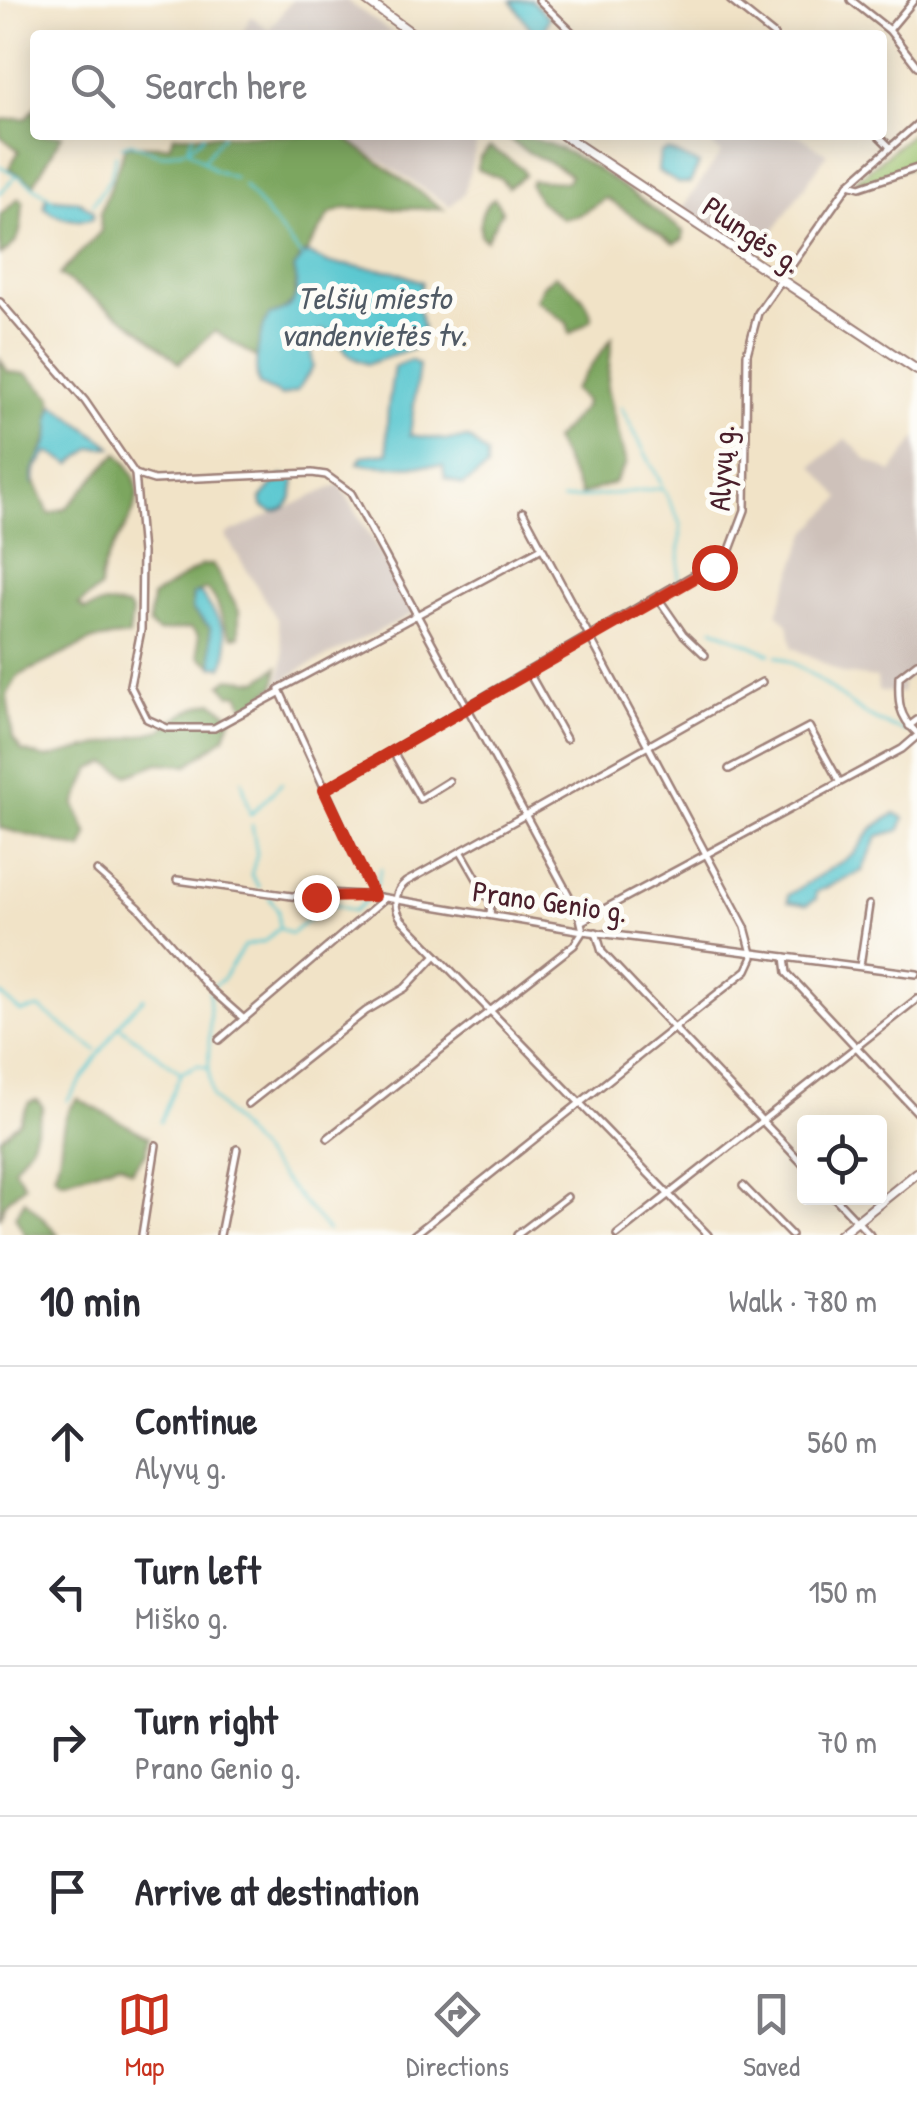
<!DOCTYPE html>
<html lang="en">
<head>
<meta charset="utf-8">
<style>
	:root { --surface:#fff; --page:#f7f7f7; --text:#2b2b33; --muted:#7c7c81; --line:#e1e1e2; --accent:#c8321e }
	body { margin:0; font-family:"Patrick Hand",sans-serif; background:var(--page); color:var(--text) }
	.controls { position:absolute; right:30px; bottom:30px; display:grid; overflow:hidden; border-radius:10px; box-shadow:0 5px 25px #0003 }
	.controls button { width:90px; height:90px; display:grid; place-items:center; padding:0; border:0; border-bottom:2px solid var(--line); background:var(--surface); color:var(--text); font:50px sans-serif }
	.stop { position:absolute; width:30px; height:30px; margin:-22px; border:8px solid #c8321e; border-radius:50%; background:#fff }
	.stop.end { background:#c8321e; border-color:#fff; box-shadow:0 2px 10px #0008 }
	.list { margin:0; padding:0; list-style:none }
	h2 { display:flex; justify-content:space-between; align-items:center; height:130px; margin:0; padding:0 40px; font-size:42px }
	h2 small { font-size:32px; font-weight:400; color:var(--muted) }
	.list li { display:grid; grid-template-columns:65px 1fr auto; gap:30px; align-items:center; box-sizing:border-box; height:150px; padding:0 40px; border-top:2px solid var(--line) }
	.list b { display:block; font-size:38px; white-space:nowrap }
	.list p { margin:0; font-size:32px; white-space:nowrap; color:var(--muted) }
	.list em { font-size:32px; font-style:normal; color:var(--muted) }
	.icon { flex:none; width:55px; height:55px; fill:none; stroke:currentColor; stroke-width:2; stroke-linecap:round; stroke-linejoin:round }
	.map { position:relative; flex:none; width:917px; height:1235px; overflow:hidden }
	.search { position:absolute; background:var(--surface); box-shadow:0 5px 25px #0003; left:30px; right:30px; top:30px; height:110px; display:flex; align-items:center; gap:25px; box-sizing:border-box; padding:0 35px; border-radius:10px; color:var(--muted); font-size:38px }
	.sheet { height:730px; background:var(--surface) }
	nav { display:flex; justify-content:space-around; align-items:center; box-sizing:border-box; height:140px; border-top:2px solid var(--line); background:var(--surface); font-size:28px; color:var(--muted) }
	nav a { display:grid; justify-items:center; gap:5px }
	nav .on { color:var(--accent) }
	.map>svg:first-child { display:block }
</style>
</head>
<body>
<div class="map">
<svg width="917" height="1235" viewBox="0 0 917 1235">
	<rect width="100%" height="100%" fill="#fdfcf7"/>
	<filter id="ink" filterUnits="userSpaceOnUse"><feTurbulence type="fractalNoise" baseFrequency=".01" numOctaves="2"/><feDisplacementMap in="SourceGraphic" scale="20" xChannelSelector="R" yChannelSelector="G"/><feConvolveMatrix kernelMatrix="1 2 1 2 8 2 1 2 1" color-interpolation-filters="sRGB"/></filter>
	<filter id="wash" filterUnits="userSpaceOnUse"><feTurbulence type="fractalNoise" baseFrequency=".0048" numOctaves="4" result="noise"/><feDisplacementMap in="SourceGraphic" scale="40" xChannelSelector="R" yChannelSelector="G"/><feGaussianBlur stdDeviation="2.25" result="paint"/><feColorMatrix in="noise" values="0 0 0 0 0 0 0 0 0 0 0 0 0 0 0 0 0 1.4 0 .05"/><feComposite in="paint" operator="in"/></filter>
	<g filter="url(#wash)">
		<rect width="100%" height="100%" fill="#f1e3c7"/>
		<g fill="#cec1ba">
			<path d="M292,0h54l49,35h-154l10,-19 18,14z"/>
			<path d="M341,135h138l-15,59 -14,12z"/>
			<path d="M722,135h77l28,19 -72,104 -74,-48 40,-57 -9,-7z"/>
			<path d="M917,437v233l-14,13 -1,10 -24,-2 -1,-13 -33,-4 -52,-27 -4,-23 -11,-11 30,-80 34,-35 -28,-32 33,-28 21,22 25,12z"/>
			<path d="M340,484l75,129 -112,55 -24,16 5,-28 -7,-37 -52,-84z"/>
		</g>
		<path fill="#9ac06b" stroke="#72704b" stroke-width="2.5" d="M917,129v35l-55,19 -6,-2z"/>
		<g fill="#7ba65f" stroke="#626245" stroke-width="2.5">
			<path d="M35,107v28h27l-28,49 -25,-16 10,-17 -19,-15v-16l27,-2z"/>
			<path d="M174,135h167l102,74 -97,-1 -16,6 -24,39 -6,2 -6,47 -30,24 -7,32 -42,-27 -36,32 -37,-32 -83,-56 42,-44 -1,-18 26,-68 43,1z"/>
			<path d="M506,135c56,-1 130,62 177,96v8l-9,5 -68,-46 -27,17 -16,4 -24,-18 -9,-16 2,-5 34,2 4,-7c-20,-16 -49,-21 -64,-40z"/>
			<path d="M490,147l32,21 3,7 -17,12 -8,-9 -23,-9 3,-12z"/>
			<path d="M19,198l4,4c-2,24 1,40 -23,53v-40z"/>
			<path d="M494,198l8,13 -16,29 -5,-4c-2,-17 -1,-28 13,-38z"/>
			<path d="M555,275c18,11 33,23 37,44l-22,15 -3,-11 -31,-23 6,-14z"/>
			<path d="M612,338l-5,51 19,75 -12,19 -33,12 -27,-55 30,-33 1,-6 -12,-11z"/>
			<path d="M0,359l8,13 19,2 25,23 -1,34 -19,44 17,39 17,-6 51,-55c54,53 -17,84 -17,135l-21,17 6,5 20,-6 23,3 4,6 -3,23 -36,4 -75,36 -11,19 6,43 9,13 24,7 116,-28c10,-12 36,-25 51,-28l19,14 -7,21 -37,28 -29,-2 -31,12 -21,-12 -16,6 -16,36 13,30 -6,14 -82,-21z"/>
			<path d="M202,565h11l26,46v25l-6,1c-15,-13 -10,-36 -27,-48l-13,6 -1,15 18,17 3,39 -14,-10 -1,-21 -7,-7 -33,4 -9,-7 3,-28z"/>
			<path d="M278,667l-3,19 -29,24 -7,-16 -9,1 -9,-11 8,-6 29,3z"/>
			<path d="M78,1099l71,38 -3,16 -15,18 -11,-8 -58,18 -8,-7c13,-27 0,-52 24,-75z"/>
			<path d="M37,1100l6,7 -12,38 -17,23 11,17 -20,17 -5,17v-81l19,-16 10,-20z"/>
			<path d="M25,1200l33,34v1h-33l-10,-19z"/>
		</g>
		<g fill="#5ac7d0" stroke="#52737e" stroke-width="2.5">
			<path d="M531,0l18,17 -6,18 -13,-7 -19,-27z"/>
			<path d="M667,150l32,14 -9,19h-12l-20,-12 2,-18z"/>
			<path d="M46,198l33,3 14,10v7c-14,6 -38,-1 -49,-11z"/>
			<path d="M306,253l22,10 66,8 28,11 -5,23 6,22 -2,19 -53,18c-31,-9 -25,-28 -45,-34l-13,8 3,29 -16,24 -15,5 -23,-11c-7,-20 0,-51 10,-70 27,-5 32,-22 25,-47z"/>
			<path d="M411,360l8,5 -9,70 36,5 23,-2 18,17v13l-24,17 -18,-7 -2,-12c-30,-2 -57,3 -85,-3l4,-7 26,-3c-3,-32 1,-55 6,-86z"/>
			<path d="M55,405l57,42 -20,1 -21,16 -23,-12 -11,15 -4,18c-3,-21 11,-29 16,-48 3,-13 -2,-20 6,-32z"/>
			<path d="M281,476l14,1c-1,15 -2,33 -22,35l-11,-6 -1,-7z"/>
			<path d="M200,593c16,20 37,49 22,74l-9,-1 -3,-39 -18,-17 1,-16z"/>
			<path d="M895,813l9,5 -4,12 -22,6 -16,35 -46,21v7l-10,6 -18,-3v-7l66,-41 18,-25z"/>
		</g>
		<g fill="none" stroke-linecap="round" stroke-linejoin="round">
			<g stroke="#5ac7d0" stroke-width="2.5">
				<path d="M122,146l9,-3 30,12 27,-6 26,21 21,8"/>
				<path d="M188,148l5,-13"/>
				<path d="M190,148l14,-13"/>
				<path d="M203,161l20,-26"/>
				<path d="M0,166l16,9"/>
				<path d="M243,185l59,72"/>
				<path d="M0,193l17,-18 35,24"/>
				<path d="M93,204l17,-26 6,-23"/>
				<path d="M621,407l41,78"/>
				<path d="M562,500l101,-12 18,36 -3,56"/>
				<path d="M713,628l57,26"/>
				<path d="M776,656c50,17 74,62 130,75"/>
				<path d="M242,780l8,33"/>
				<path d="M250,815l32,-32"/>
				<path d="M252,825l5,29 -6,21 8,12"/>
				<path d="M376,887l5,-18"/>
				<path d="M269,897l9,14 1,15"/>
				<path d="M279,928l12,6 38,-31 25,8 13,-11"/>
				<path d="M213,986l10,-7 21,-33 21,-5 13,-12"/>
				<path d="M209,992c3,36 -4,71 3,105l116,134"/>
				<path d="M0,994l21,18 18,-4 57,42"/>
				<path d="M119,1026l62,47 17,-8 10,3"/>
				<path d="M67,1101l57,-83 20,-20"/>
				<path d="M160,1122l21,-49"/>
			</g>
		</g>
	</g>
	<g filter="url(#ink)">
		<g fill="none" stroke-linecap="round" stroke-linejoin="round">
			<g stroke="#9e8179" stroke-width="10">
				<g id="street">
					<path d="M539,0l36,35"/>
					<path d="M730,0l44,35"/>
					<path d="M851,0l38,30 28,36"/>
					<path d="M889,30l25,-30"/>
					<path d="M878,135l11,11"/>
					<path d="M849,184l11,3 57,-19"/>
					<path d="M0,302l85,99 50,73 7,79 -1,77 -11,55 17,34 20,9h47l65,-35"/>
					<path d="M135,474l19,6 158,-7 14,2 25,18 228,421 4,17"/>
					<path d="M658,598l25,36 22,21"/>
					<path d="M917,663l-18,14c-1,24 -1,39 18,56"/>
					<path d="M529,673l37,66"/>
					<path d="M909,726l8,-6"/>
					<path d="M392,750l28,49 29,-18"/>
					<path d="M729,769l80,-42 30,54"/>
					<path d="M324,790l404,-235 17,-45 2,-156 11,-41 91,-129 68,-60"/>
					<path d="M461,851l30,52 -1,12"/>
					<path d="M97,871l42,37 70,80 35,31"/>
					<path d="M177,880l129,18 24,-5 44,3 209,35 334,43"/>
					<path d="M374,896l-95,-207 261,-140"/>
					<path d="M582,921l320,-172 15,-13"/>
					<path d="M596,932l6,20 202,213"/>
					<path d="M785,957l2,16 130,139"/>
					<path d="M860,966l9,-61"/>
					<path d="M219,1040l165,-141"/>
					<path d="M248,1104l118,-93 39,-23 31,-33"/>
					<path d="M328,1138l246,-193 9,-14"/>
					<path d="M743,1186l48,49"/>
					<path d="M835,1198l35,37"/>
					<path d="M142,1235l14,-90"/>
					<path d="M220,1235l17,-86"/>
					<path d="M414,1235l333,-265 6,-13 -8,-30 -222,-415"/>
					<path d="M517,1235l50,-38"/>
					<path d="M617,1235l300,-236"/>
					<path d="M708,1235l-306,-315c-9,-12 -8,-29 4,-38l356,-200"/>
				</g>
			</g>
			<g stroke="#9e8179" stroke-width="12">
				<g id="secondary">
					<path d="M366,0l48,35"/>
					<path d="M563,135l354,235"/>
					<path d="M840,1235l77,-62"/>
				</g>
			</g>
			<use href="#street" stroke="#fff" stroke-width="5"/>
			<use href="#secondary" stroke="#fff" stroke-width="8"/>
		</g>
	</g>
	<g fill="none" stroke-linecap="round" stroke-linejoin="round" filter="url(#ink)">
		<path stroke="#c8321e" stroke-width="12" d="M316,897l58,-1 -50,-106 390,-223"/>
	</g>
	<g text-anchor="middle" stroke-width="10" stroke-linejoin="round" paint-order="stroke">
		<g font-size="30" fill="#4a1f2b" stroke="#fdfcf7">
			<text transform="translate(752 235) rotate(34)" y="10">Plungės g.</text>
			<text transform="translate(722 468) rotate(-87)" y="10">Alyvų g.</text>
			<text transform="translate(550 902) rotate(8)" y="10">Prano Genio g.</text>
		</g>
		<g font-size="32" font-style="italic" fill="#505a65" stroke="#fdfcf7">
			<text x="374" y="309">Telšių miesto<tspan x="374" dy="37">vandenvietės tv.</tspan></text>
		</g>
	</g>
</svg>
<div class="controls">
<button><svg class="icon" aria-label="locate" viewBox="0 0 24 24"><circle cx="12" cy="12" r="6"/><path d="M12 2v4M12 18v4M2 12h4M18 12h4"/></svg></button>
</div>
<div class="stop" style="left:714px;top:567px"></div>
<div class="stop end" style="left:316px;top:897px"></div>
<div class="search"><svg class="icon" aria-label="search" viewBox="0 0 24 24"><circle cx="10" cy="10" r="6"/><path d="M15 15l6 6"/></svg>Search here</div>
</div>
<section class="sheet">
<h2>10 min<small>Walk · 780 m</small></h2>
<ul class="list">
<li><svg class="icon" aria-label="ahead" viewBox="0 0 24 24"><path d="M12 20V5M6 11l6-6 6 6"/></svg><div><b>Continue</b><p>Alyvų g.</p></div><em>560 m</em></li>
<li><svg class="icon" aria-label="left" viewBox="0 0 24 24"><path d="M17 20v-9H6M10 6l-5 5 5 5"/></svg><div><b>Turn left</b><p>Miško g.</p></div><em>150 m</em></li>
<li><svg class="icon" aria-label="right" viewBox="0 0 24 24"><path d="M7 20v-9h11M14 6l5 5-5 5"/></svg><div><b>Turn right</b><p>Prano Genio g.</p></div><em>70 m</em></li>
<li><svg class="icon" aria-label="arrive" viewBox="0 0 24 24"><path d="M6 21V4h12l-3 4 3 4H6"/></svg><div><b>Arrive at destination</b></div></li>
</ul>
</section>
<nav>
<a class="on"><svg class="icon" aria-label="map" viewBox="0 0 24 24"><path d="M3 6l6-2 6 2 6-2v14l-6 2-6-2-6 2zM9 4v14M15 6v14"/></svg>Map</a>
<a><svg class="icon" aria-label="directions" viewBox="0 0 24 24"><path d="M12 3l9 9-9 9-9-9zM9 14v-3h6M13 9l2 2-2 2"/></svg>Directions</a>
<a><svg class="icon" aria-label="saved" viewBox="0 0 24 24"><path d="M7 4h10v16l-5-4-5 4z"/></svg>Saved</a>
</nav>
</body>
</html>
